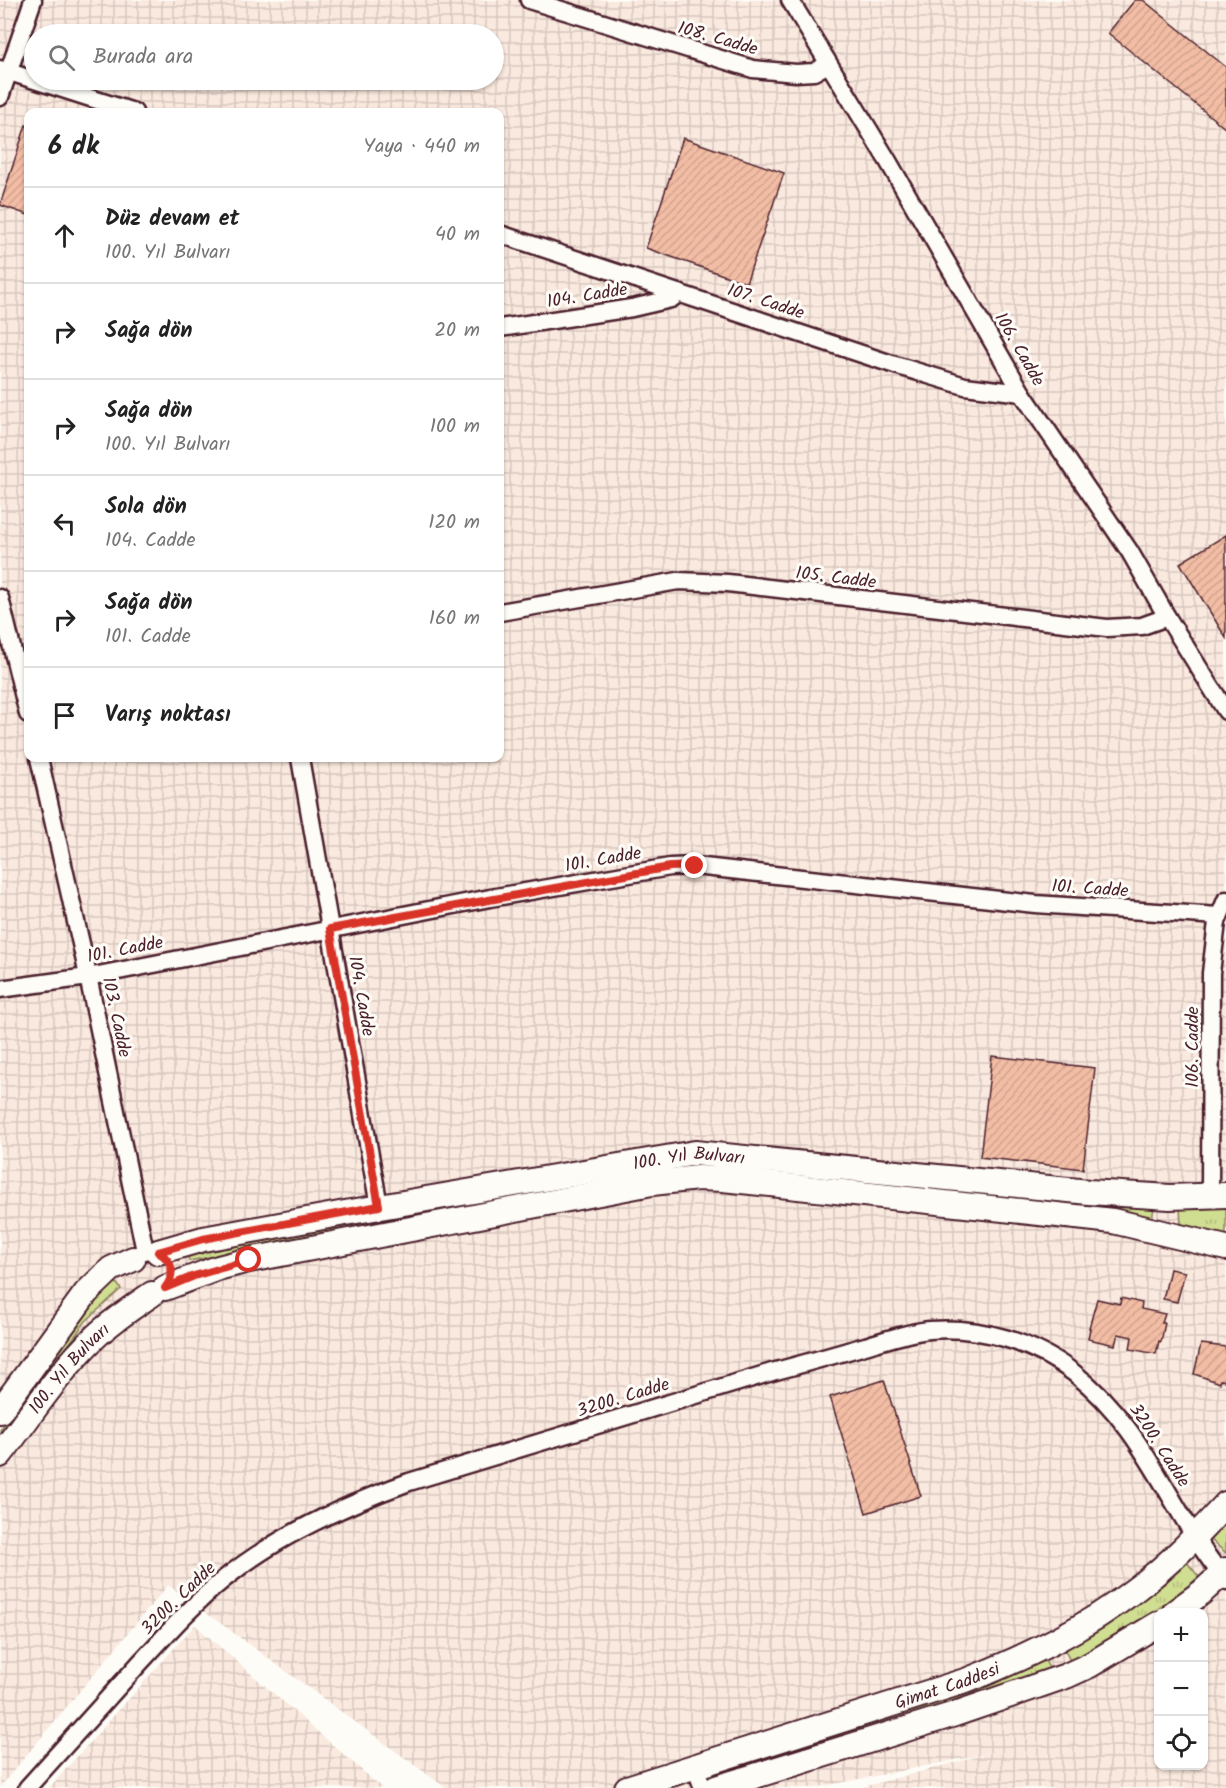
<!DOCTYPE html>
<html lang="tr">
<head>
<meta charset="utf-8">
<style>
	:root { --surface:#fff; --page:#f2f2f2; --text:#222; --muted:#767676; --line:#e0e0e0 }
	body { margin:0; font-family:Kalam,sans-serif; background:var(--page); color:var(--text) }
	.controls { position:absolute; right:18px; bottom:18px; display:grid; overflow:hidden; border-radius:12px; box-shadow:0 2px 4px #0004 }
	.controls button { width:54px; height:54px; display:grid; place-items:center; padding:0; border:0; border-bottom:2px solid var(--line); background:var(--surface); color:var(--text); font:30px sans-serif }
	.stop { position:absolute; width:18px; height:18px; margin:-14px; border:4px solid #d93025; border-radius:50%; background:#fff }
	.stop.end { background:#d93025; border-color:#fff; box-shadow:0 2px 6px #0008 }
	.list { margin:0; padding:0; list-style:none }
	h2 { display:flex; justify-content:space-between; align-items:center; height:78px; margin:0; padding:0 24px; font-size:26px }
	h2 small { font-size:20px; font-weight:400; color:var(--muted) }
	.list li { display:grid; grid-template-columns:39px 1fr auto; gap:18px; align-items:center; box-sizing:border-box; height:96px; padding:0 24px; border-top:2px solid var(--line) }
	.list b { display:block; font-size:22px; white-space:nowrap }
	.list p { margin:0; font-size:20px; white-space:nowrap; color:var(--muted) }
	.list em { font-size:20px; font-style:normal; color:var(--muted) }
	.icon { flex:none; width:33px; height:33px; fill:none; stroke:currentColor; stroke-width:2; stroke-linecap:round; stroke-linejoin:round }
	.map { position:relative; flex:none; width:1226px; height:1788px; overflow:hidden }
	.search { position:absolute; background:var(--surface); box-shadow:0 2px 4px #0004; left:24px; top:24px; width:480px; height:66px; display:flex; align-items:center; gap:15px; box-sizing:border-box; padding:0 21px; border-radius:33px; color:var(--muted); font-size:22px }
	.panel { position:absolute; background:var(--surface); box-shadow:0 2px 4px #0004; left:24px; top:108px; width:480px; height:654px; border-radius:12px }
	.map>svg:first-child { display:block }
</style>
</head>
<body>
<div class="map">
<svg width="1226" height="1788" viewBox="0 0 1226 1788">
	<defs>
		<pattern id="industrial-grid" width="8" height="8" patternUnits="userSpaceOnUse" patternTransform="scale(1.5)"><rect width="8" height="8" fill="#fae9de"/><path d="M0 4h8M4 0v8" fill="none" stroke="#d8c7bf"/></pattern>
		<pattern id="grass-tufts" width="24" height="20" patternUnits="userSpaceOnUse" patternTransform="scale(1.5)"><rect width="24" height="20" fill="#d0de91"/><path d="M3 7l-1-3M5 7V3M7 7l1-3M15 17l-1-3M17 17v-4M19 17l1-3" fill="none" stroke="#b4be7d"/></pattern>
		<pattern id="building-hatch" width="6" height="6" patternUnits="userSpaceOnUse" patternTransform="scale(1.5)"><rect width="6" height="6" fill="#f2bda4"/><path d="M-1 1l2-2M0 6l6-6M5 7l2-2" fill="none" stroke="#d1a28d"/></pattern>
	</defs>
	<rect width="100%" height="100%" fill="#fdfcf7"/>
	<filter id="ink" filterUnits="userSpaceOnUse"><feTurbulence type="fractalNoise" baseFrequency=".0167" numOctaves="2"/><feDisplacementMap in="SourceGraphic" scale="12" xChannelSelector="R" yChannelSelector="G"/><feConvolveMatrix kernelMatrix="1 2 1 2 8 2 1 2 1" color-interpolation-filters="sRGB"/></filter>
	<g filter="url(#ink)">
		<g fill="url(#industrial-grid)" fill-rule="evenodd">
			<path d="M0,0h1226v1788h-367l132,-35 -177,35h-368l-278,-203 -168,202zM34,34h460v46h-460zM28,112h472v646h-472zM1158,1612h46v154h-46z"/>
			<path d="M195,1625l187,163h-333z"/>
		</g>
		<g fill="url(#grass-tufts)" stroke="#8d7e5e" stroke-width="1.5">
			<path d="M682,1164c43,3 85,6 127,10 115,12 230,27 345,32l-2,15 -456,-52 -316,55 -191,37 -1,-6z"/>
			<path d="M1226,1204v35l-45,-11 -1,-22z"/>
			<path d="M115,1281l6,8 -35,32 -86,117v-8l93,-130z"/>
			<path d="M1226,1522v31l-16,-14z"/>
			<path d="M1186,1561l13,16c-16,12 -32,25 -48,37 -26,18 -53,33 -81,47l-6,-13z"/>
			<path d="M1044,1659l6,11 -167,56 -172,53 -2,-7z"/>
		</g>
		<g fill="url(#building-hatch)" stroke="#4a1f2b" stroke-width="1.5">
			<path d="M1135,0h8l83,67v62l-118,-96z"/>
			<path d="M26,125l2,1v89l-28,-10z"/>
			<path d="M683,138l101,35 -38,110 -100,-35z"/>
			<path d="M1226,535v103l-46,-75z"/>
			<path d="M992,1056l103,12 -12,101 -103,-12z"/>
			<path d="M1170,1269l15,3 -8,30 -14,-3z"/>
			<path d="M1121,1298l21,5 -1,6 24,5 -3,9h3l-4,19 -2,-1 -3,13 -26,-5 2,-12 -14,-3 -3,11 -27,-6 2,-11h-1l8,-29 23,5z"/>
			<path d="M1201,1344l25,3v34l-6,-1v3l-26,-9z"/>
			<path d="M884,1380l37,116 -55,17 -36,-116z"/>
		</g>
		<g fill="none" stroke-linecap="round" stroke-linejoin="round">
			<g stroke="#4a1f2b" stroke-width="21">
				<g id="street">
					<path d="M529,0l224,69 43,4 18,-1 14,-8"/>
					<path d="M790,0l98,161 134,232 108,159 37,65 59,94"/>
					<path d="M0,69l134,43"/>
					<path d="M0,97l33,-97"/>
					<path d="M500,234l395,131 70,21 57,7"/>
					<path d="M500,328l132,-20 39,-9 8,-6"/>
					<path d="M0,598l28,116"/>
					<path d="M500,612l178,-31 50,2 379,45 35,-2 25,-9"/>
					<path d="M39,758l45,199 61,294"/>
					<path d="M300,758l79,448"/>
					<path d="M0,989l88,-12 402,-79 180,-31 25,-1 340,38 184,12"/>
					<path d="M1210,1195l1,-222 6,-51 9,-22"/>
					<path d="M695,1767l8,21"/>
					<path d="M27,1788c37,-41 73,-81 110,-122 28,-30 55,-61 87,-87 53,-43 121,-74 185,-97 121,-36 242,-74 363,-110 31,-8 62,-17 93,-26 21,-6 43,-14 65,-16 50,-4 104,12 144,43 55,42 83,103 119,161 9,16 22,32 33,47"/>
				</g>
			</g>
			<g stroke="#4a1f2b" stroke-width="28">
				<g id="secondary">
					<path id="s1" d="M158,1252l45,-13 142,-26 350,-60 394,39 81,5 56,-2"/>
					<path d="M165,1288l53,-20 31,-8 403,-77 46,-5 25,1 390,42 113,27"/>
					<path d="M0,1411l86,-118 25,-24 22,-10"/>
					<path id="s2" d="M0,1455c31,-40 59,-84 96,-119 17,-16 37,-29 56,-42"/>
					<path d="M1175,1612l26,-19 25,-23"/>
					<path id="s3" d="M627,1788l341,-108c60,-24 117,-51 168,-91 33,-24 62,-55 90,-85"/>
					<path d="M716,1788l239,-74 111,-38 24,-11 68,-41"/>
				</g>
			</g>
			<use href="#street" stroke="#fdfcf7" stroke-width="16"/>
			<use href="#secondary" stroke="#fdfcf7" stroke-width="24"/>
		</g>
	</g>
	<g fill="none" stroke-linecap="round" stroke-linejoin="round" filter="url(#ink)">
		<path stroke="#d93025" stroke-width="8" d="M249,1260l-55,16 -29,12c11,-14 8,-27 -7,-36l45,-13 176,-33 -49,-277 340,-62 25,-1"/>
	</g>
	<g text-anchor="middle" stroke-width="6" stroke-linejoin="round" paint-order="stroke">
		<g font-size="18" fill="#4a1f2b" stroke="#fdfcf7">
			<text transform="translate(718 38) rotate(16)" y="6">108. Cadde</text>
			<text transform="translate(587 295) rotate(-9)" y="6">104. Cadde</text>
			<text transform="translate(766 301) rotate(18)" y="6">107. Cadde</text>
			<text transform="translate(1020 349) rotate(60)" y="6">106. Cadde</text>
			<text transform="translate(836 577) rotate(7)" y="6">105. Cadde</text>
			<text transform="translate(603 859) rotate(-10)" y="6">101. Cadde</text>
			<text transform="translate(1090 888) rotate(4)" y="6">101. Cadde</text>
			<text transform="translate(125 949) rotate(-11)" y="6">101. Cadde</text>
			<text transform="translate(362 996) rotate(80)" y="6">104. Cadde</text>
			<text transform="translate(117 1017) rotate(78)" y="6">103. Cadde</text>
			<text transform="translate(1192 1047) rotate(-90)" y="6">106. Cadde</text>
			<text dy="6" stroke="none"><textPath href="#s1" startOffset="540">100. Yıl Bulvarı</textPath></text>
			<text dy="6" stroke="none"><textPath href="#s2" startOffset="111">100. Yıl Bulvarı</textPath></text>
			<text transform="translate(623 1397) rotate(-17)" y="6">3200. Cadde</text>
			<text transform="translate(1160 1445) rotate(57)" y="6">3200. Cadde</text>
			<text transform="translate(178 1598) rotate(-44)" y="6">3200. Cadde</text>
			<text dy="6" stroke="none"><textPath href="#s3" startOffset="336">Gimat Caddesi</textPath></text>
		</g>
	</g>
</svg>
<div class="controls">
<button>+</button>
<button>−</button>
<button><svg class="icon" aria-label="locate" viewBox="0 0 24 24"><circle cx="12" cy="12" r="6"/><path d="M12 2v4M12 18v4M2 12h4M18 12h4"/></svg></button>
</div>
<div class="stop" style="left:249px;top:1260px"></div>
<div class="stop end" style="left:695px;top:866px"></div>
<div class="search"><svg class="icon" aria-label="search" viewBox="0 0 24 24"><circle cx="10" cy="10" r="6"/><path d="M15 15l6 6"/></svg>Burada ara</div>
<section class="panel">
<h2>6 dk<small>Yaya · 440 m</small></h2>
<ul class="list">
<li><svg class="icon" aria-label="ahead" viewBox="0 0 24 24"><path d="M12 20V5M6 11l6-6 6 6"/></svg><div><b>Düz devam et</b><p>100. Yıl Bulvarı</p></div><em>40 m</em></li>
<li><svg class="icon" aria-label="right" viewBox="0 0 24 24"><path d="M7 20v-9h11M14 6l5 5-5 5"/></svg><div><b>Sağa dön</b></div><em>20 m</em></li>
<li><svg class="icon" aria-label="right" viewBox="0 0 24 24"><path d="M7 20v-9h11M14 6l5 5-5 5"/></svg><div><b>Sağa dön</b><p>100. Yıl Bulvarı</p></div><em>100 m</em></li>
<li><svg class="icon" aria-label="left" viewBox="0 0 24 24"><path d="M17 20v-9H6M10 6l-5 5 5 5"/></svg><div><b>Sola dön</b><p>104. Cadde</p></div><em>120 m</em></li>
<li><svg class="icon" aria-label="right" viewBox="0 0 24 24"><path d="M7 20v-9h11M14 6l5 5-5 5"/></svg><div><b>Sağa dön</b><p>101. Cadde</p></div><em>160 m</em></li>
<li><svg class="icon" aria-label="arrive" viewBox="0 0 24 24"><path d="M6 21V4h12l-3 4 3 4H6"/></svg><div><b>Varış noktası</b></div></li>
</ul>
</section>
</div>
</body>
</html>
